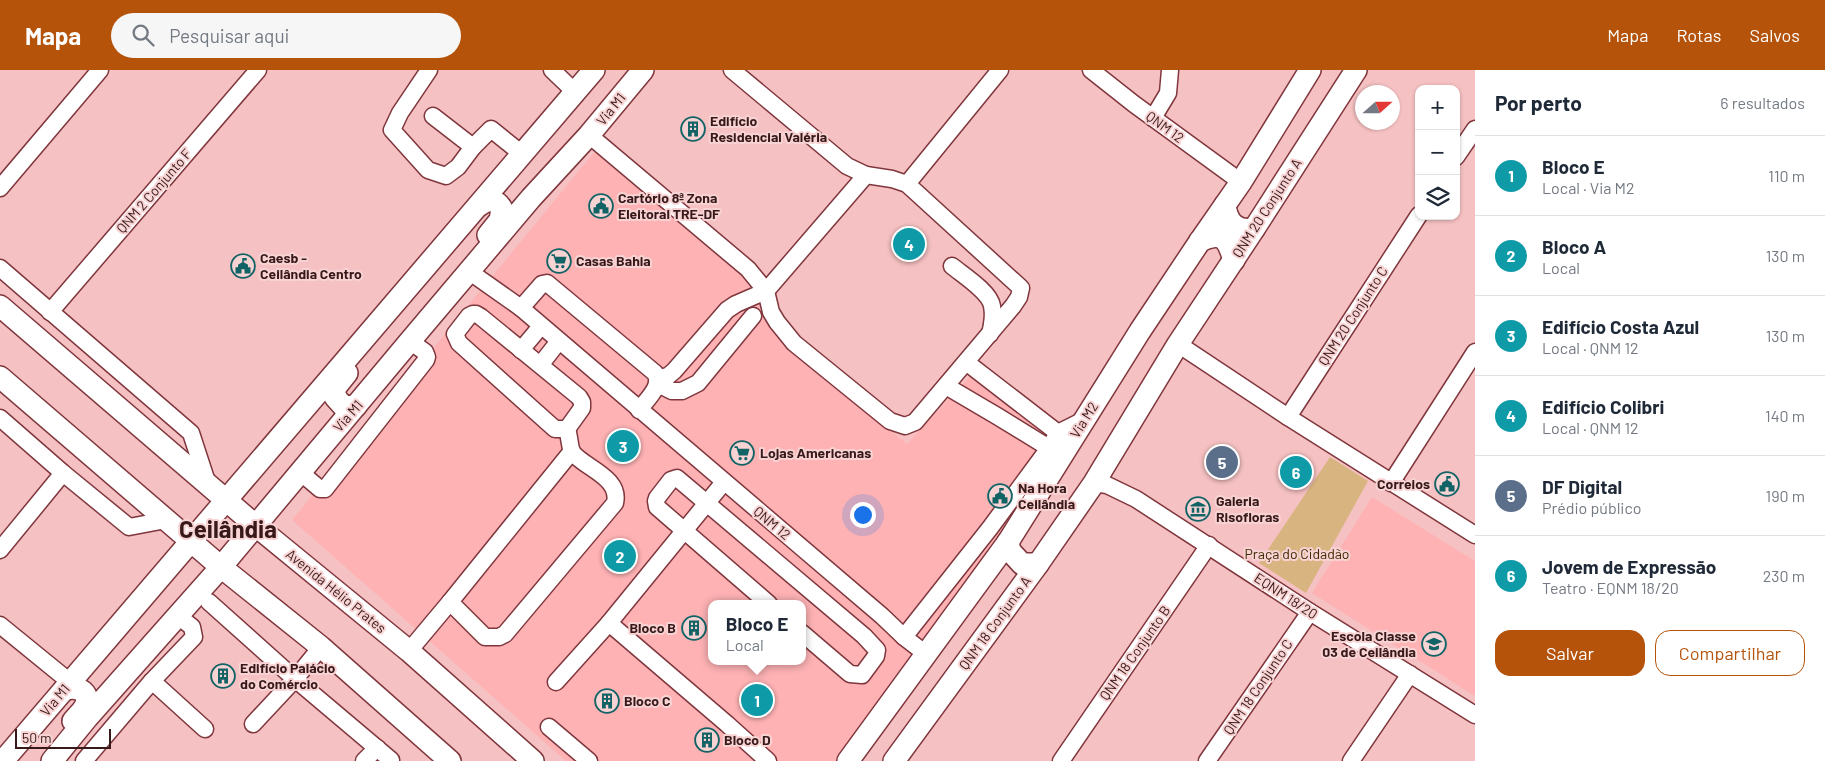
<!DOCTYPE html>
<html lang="pt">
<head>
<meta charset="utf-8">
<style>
	:root { --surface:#fff; --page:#f6f6f7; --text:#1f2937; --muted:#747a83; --line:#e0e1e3; --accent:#b45309 }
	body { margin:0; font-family:Barlow,sans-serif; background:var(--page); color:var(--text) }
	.controls { position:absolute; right:15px; top:15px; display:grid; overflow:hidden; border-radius:10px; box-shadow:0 1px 4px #0004 }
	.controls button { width:45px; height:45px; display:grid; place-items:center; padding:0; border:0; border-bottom:1px solid var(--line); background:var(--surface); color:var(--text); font:25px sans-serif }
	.compass { position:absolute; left:1355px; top:15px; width:45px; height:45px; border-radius:50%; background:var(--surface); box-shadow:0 1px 4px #0004; rotate:69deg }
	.scale { position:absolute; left:15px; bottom:12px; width:96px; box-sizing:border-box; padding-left:5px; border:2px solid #38191a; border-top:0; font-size:14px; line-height:18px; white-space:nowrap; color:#38191a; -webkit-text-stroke:4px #f8d3d4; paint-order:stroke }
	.you { position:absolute; left:862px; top:444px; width:18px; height:18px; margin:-12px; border:4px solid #fff; border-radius:50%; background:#1a73e8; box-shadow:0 0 0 8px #1a73e833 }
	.badge { display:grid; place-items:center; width:32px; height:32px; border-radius:50%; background:var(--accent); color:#fff; font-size:16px; font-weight:700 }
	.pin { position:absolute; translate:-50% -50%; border:2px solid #fff; box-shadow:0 1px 5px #0006 }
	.popup { position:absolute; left:708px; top:530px; width:98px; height:65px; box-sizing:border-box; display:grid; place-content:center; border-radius:10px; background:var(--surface); filter:drop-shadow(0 1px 4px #0005); font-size:16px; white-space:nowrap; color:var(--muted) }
	.popup b { font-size:19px; color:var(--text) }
	.popup::after { content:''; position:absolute; left:50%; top:100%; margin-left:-10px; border:10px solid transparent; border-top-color:var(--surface) }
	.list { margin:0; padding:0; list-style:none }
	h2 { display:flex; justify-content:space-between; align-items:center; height:65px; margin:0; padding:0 20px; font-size:21px }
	h2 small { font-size:16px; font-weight:400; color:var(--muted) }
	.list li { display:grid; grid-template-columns:32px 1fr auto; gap:15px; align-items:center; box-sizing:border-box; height:80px; padding:0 20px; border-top:1px solid var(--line) }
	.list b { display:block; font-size:19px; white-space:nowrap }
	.list p { margin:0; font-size:16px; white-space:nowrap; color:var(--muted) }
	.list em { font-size:16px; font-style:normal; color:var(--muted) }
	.actions { display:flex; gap:10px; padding:15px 20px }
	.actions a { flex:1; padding:11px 0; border:1px solid var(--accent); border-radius:15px; text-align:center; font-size:18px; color:var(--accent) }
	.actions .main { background:var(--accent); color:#fff }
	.icon { flex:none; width:28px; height:28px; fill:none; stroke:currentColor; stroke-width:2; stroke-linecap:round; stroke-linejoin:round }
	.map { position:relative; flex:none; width:1475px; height:691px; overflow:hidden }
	header { display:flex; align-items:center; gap:30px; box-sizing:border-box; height:70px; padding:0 25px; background:var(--accent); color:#fff }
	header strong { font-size:24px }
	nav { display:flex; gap:28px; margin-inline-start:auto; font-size:18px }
	.search { width:350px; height:45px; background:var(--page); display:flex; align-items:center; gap:12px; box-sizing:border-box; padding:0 18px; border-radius:28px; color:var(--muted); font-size:19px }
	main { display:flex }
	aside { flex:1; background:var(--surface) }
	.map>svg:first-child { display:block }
</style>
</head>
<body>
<header>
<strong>Mapa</strong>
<div class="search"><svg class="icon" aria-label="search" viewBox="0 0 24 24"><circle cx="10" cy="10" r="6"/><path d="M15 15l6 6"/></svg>Pesquisar aqui</div>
<nav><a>Mapa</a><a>Rotas</a><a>Salvos</a></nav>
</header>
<main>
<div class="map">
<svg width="1475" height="691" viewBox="0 0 1475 691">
	<rect width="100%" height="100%" fill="#f6c1c2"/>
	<g fill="#feb2b4" fill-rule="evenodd">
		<path d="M596,80l152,128 41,68 118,98 67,-72 91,66 -120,177 -109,146h-270l-274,-241zM712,534h90v57h-90z"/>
		<path d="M1372,427l103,64v135l-163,-103z"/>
	</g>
	<path fill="#d8b580" d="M1330,387l38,24 -62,112 -47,-30z"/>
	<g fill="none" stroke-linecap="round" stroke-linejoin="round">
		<g stroke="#7f363c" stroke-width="19">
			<g id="minor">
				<path d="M429,0l-29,43 -8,17 36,40 18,6 12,-9 15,-20"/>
				<path d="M552,0l23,22"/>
				<path d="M1091,0l43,34 107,78"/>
				<path d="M433,46l40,31 18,-18 31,25"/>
				<path d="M1153,48l15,-25 2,-23"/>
				<path d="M589,65l159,134 18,22 5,21 6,10 17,21 96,78 15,5 10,-4 98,-116 6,-9 2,-9 -114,-104 -15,-5 -26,-4 -19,-9 -115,-96"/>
				<path d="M1456,87l19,-28"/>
				<path d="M907,114l93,-114"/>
				<path d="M0,118l100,-118"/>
				<path d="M952,196c11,9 38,26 40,40 2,9 0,20 -2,28"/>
				<path d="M0,198l191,165 16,49"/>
				<path d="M470,202l51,36 361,308 22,21 22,17"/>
				<path d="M521,238l21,-24 5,-1 108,90c8,13 -8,26 -16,37"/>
				<path d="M50,242l208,-242"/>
				<path d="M473,244h3l5,3 98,80 3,5v6l-15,21h-12l-96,-86 -4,-9 14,-18z"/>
				<path d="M1178,274l110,73 187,118"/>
				<path d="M521,280l20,-24"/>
				<path d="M966,292l92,71"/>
				<path d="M541,294l18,-23"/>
				<path d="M658,308l10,-2 6,-5 53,-61 9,-6 30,-13 100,-116"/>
				<path d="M658,314l14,7h10l16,-8 55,-67"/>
				<path d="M946,316l51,30 52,32"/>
				<path d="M1288,347l131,-202"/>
				<path d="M0,348l63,55 66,54 37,-7"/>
				<path d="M567,359c2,5 3,19 5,23 12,16 49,25 43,51l-110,131 -6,3h-14l-35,-35 122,-151"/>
				<path d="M300,402l20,17h5l101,-129 1,-3 -2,-5 -15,-11"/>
				<path d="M1094,413l13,2 29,14 174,113 165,103"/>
				<path d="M1391,413l84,-131"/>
				<path d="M0,480l63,-77"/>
				<path d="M209,532l86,77 96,81"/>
				<path d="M769,534l-112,-97 -1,-6 1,-3 14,-18 6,-2 187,158 13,14 -1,6 -14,19 -12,-1 -48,-41"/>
				<path d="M609,553l118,101 41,37"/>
				<path d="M0,555l70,57"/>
				<path d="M904,567l86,-109 59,-80 9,-15 26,-13"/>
				<path d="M409,581l41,-49"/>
				<path d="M152,611l53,48"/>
				<path d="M556,612l53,-59 115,-141"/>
				<path d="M253,654l42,-45 26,-32"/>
				<path d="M549,657l40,34"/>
				<path d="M84,691l68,-80 42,-44 -2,-10 -15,-12"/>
				<path d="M364,691l13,-13"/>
				<path d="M1061,691l148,-216"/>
				<path d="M1207,691l103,-149"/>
				<path d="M1351,691l59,-87"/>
			</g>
		</g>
		<g stroke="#7f363c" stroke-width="24">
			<g id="major">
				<path d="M480,135c9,-7 17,-5 22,4l-2,11 -12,15"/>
				<path d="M1225,135c2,17 11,27 29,24"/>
				<path d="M1200,171c23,-10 27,-3 34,19"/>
				<path d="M0,236l255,219 154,126 124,110"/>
				<path d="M347,303l-12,15v9l9,10 12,-1"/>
				<path d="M0,307l221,190 100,80 129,114"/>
				<path d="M1008,472l2,9 12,13h16"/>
				<path d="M64,620c10,-4 26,-1 22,14 -2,6 -9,12 -13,17"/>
				<path d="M3,691l591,-691"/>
				<path d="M52,691l35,-43 134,-151 189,-226 121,-143 58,-63 54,-65"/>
				<path d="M848,691l160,-219 132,-211 60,-90 41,-59 69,-112"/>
				<path d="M894,691l144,-197 56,-81 84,-139 76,-115 102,-159"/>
			</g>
		</g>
		<use href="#minor" stroke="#fff" stroke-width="16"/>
		<use href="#major" stroke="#fff" stroke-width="21"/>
	</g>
	<defs>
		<g id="building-ring" transform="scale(1.25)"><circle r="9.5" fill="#f8d3d4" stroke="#126365" stroke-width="1.5"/><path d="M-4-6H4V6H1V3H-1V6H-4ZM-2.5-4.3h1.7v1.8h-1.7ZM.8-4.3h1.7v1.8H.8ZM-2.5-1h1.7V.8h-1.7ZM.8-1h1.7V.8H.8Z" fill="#126365"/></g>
		<g id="civic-ring" transform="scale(1.25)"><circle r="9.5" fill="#f8d3d4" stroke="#126365" stroke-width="1.5"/><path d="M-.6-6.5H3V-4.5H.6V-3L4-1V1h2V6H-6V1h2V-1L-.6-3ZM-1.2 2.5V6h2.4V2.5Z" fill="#126365"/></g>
		<g id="supermarket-ring" transform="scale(1.25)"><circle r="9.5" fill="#f8d3d4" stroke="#126365" stroke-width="1.5"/><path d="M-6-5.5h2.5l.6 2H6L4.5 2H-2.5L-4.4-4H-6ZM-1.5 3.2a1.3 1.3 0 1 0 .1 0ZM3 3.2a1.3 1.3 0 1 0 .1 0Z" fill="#126365"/></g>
		<g id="museum-ring" transform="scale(1.25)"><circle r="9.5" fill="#f8d3d4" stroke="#126365" stroke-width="1.5"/><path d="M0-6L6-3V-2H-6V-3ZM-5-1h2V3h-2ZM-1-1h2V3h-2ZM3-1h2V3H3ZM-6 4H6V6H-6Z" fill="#126365"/></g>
		<g id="school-ring" transform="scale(1.25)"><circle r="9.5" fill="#f8d3d4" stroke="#126365" stroke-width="1.5"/><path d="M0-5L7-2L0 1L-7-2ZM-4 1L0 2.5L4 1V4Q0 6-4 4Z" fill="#126365"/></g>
	</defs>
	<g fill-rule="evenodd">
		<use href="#building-ring" x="693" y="59"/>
		<use href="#civic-ring" x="601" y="136"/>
		<use href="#supermarket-ring" x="559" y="191"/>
		<use href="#civic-ring" x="243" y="196"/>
		<use href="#supermarket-ring" x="742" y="383"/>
		<use href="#civic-ring" x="1447" y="414"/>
		<use href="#civic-ring" x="1000" y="426"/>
		<use href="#museum-ring" x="1198" y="439"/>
		<use href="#building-ring" x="694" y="558"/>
		<use href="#school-ring" x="1434" y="574"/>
		<use href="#building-ring" x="223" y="606"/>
		<use href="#building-ring" x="607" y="631"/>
		<use href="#building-ring" x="707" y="670"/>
	</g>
	<g text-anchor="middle" stroke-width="4" stroke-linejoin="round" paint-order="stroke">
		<g font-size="14" fill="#38191a" stroke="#f8d3d4">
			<text transform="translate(611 39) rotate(-51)" y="5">Via M1</text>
			<text transform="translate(1165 57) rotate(36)" y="5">QNM 12</text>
			<text transform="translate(154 121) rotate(-49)" y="5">QNM 2 Conjunto F</text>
			<text transform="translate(1267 138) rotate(-57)" y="5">QNM 20 Conjunto A</text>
			<text transform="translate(1353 246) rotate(-57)" y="5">QNM 20 Conjunto C</text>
			<text transform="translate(348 346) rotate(-49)" y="5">Via M1</text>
			<text transform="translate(1084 350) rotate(-58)" y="5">Via M2</text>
			<text transform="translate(772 453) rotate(40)" y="5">QNM 12</text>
			<text transform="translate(336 521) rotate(39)" y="5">Avenida Hélio Prates</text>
			<text transform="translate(1286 526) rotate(33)" y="5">EQNM 18/20</text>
			<text transform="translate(995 553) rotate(-54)" y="5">QNM 18 Conjunto A</text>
			<text transform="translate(1135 583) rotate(-55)" y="5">QNM 18 Conjunto B</text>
			<text transform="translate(1258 617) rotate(-56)" y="5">QNM 18 Conjunto C</text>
			<text transform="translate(55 630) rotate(-50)" y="5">Via M1</text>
		</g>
		<g font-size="14" font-weight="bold" fill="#38191a" stroke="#f8d3d4" text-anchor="start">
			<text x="710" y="56">Edifício<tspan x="710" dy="16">Residencial Valéria</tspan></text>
			<text x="618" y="133">Cartório 8ª Zona<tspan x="618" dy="16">Eleitoral TRE-DF</tspan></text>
			<text x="260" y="193">Caesb -<tspan x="260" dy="16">Ceilândia Centro</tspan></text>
			<text x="576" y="196">Casas Bahia</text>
			<text x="760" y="388">Lojas Americanas</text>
			<text x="1430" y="419" text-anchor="end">Correios</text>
			<text x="1018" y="423">Na Hora<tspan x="1018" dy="16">Ceilândia</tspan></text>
			<text x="1216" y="436">Galeria<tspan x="1216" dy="16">Risofloras</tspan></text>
			<text x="676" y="563" text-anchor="end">Bloco B</text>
			<text x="1416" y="571" text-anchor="end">Escola Classe<tspan x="1416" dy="16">03 de Ceilândia</tspan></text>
			<text x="240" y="603">Edifício Palácio<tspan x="240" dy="16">do Comércio</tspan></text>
			<text x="624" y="636">Bloco C</text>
			<text x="724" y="675">Bloco D</text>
		</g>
		<g font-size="14" fill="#3f2900" stroke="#f8d3d4">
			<text x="1297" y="489">Praça do Cidadão</text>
		</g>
		<g font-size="24" font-weight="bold" fill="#38191a" stroke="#f8d3d4">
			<text x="228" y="468">Ceilândia</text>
		</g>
	</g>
</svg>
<div class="controls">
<button>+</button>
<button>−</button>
<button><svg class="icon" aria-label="layers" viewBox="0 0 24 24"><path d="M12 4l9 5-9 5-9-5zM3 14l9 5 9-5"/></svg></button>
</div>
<svg class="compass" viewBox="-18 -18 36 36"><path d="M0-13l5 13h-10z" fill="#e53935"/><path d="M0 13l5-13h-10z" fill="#747a83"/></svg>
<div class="scale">50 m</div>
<div class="you"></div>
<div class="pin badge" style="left:757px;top:630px;background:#0f9aa8">1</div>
<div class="popup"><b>Bloco E</b>Local</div>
<div class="pin badge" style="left:620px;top:486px;background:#0f9aa8">2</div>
<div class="pin badge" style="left:623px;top:376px;background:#0f9aa8">3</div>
<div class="pin badge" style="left:909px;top:174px;background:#0f9aa8">4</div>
<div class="pin badge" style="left:1222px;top:392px;background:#5c6f8a">5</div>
<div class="pin badge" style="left:1296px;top:402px;background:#0f9aa8">6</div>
</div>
<aside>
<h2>Por perto<small>6 resultados</small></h2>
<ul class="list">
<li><span class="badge" style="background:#0f9aa8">1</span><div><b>Bloco E</b><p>Local · Via M2</p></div><em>110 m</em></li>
<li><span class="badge" style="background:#0f9aa8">2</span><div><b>Bloco A</b><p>Local</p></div><em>130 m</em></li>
<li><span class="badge" style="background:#0f9aa8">3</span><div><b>Edifício Costa Azul</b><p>Local · QNM 12</p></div><em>130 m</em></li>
<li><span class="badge" style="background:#0f9aa8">4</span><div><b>Edifício Colibri</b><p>Local · QNM 12</p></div><em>140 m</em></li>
<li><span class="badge" style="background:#5c6f8a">5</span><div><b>DF Digital</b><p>Prédio público</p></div><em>190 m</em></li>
<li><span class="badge" style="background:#0f9aa8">6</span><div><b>Jovem de Expressão</b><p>Teatro · EQNM 18/20</p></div><em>230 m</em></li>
</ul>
<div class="actions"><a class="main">Salvar</a><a>Compartilhar</a></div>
</aside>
</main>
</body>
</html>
